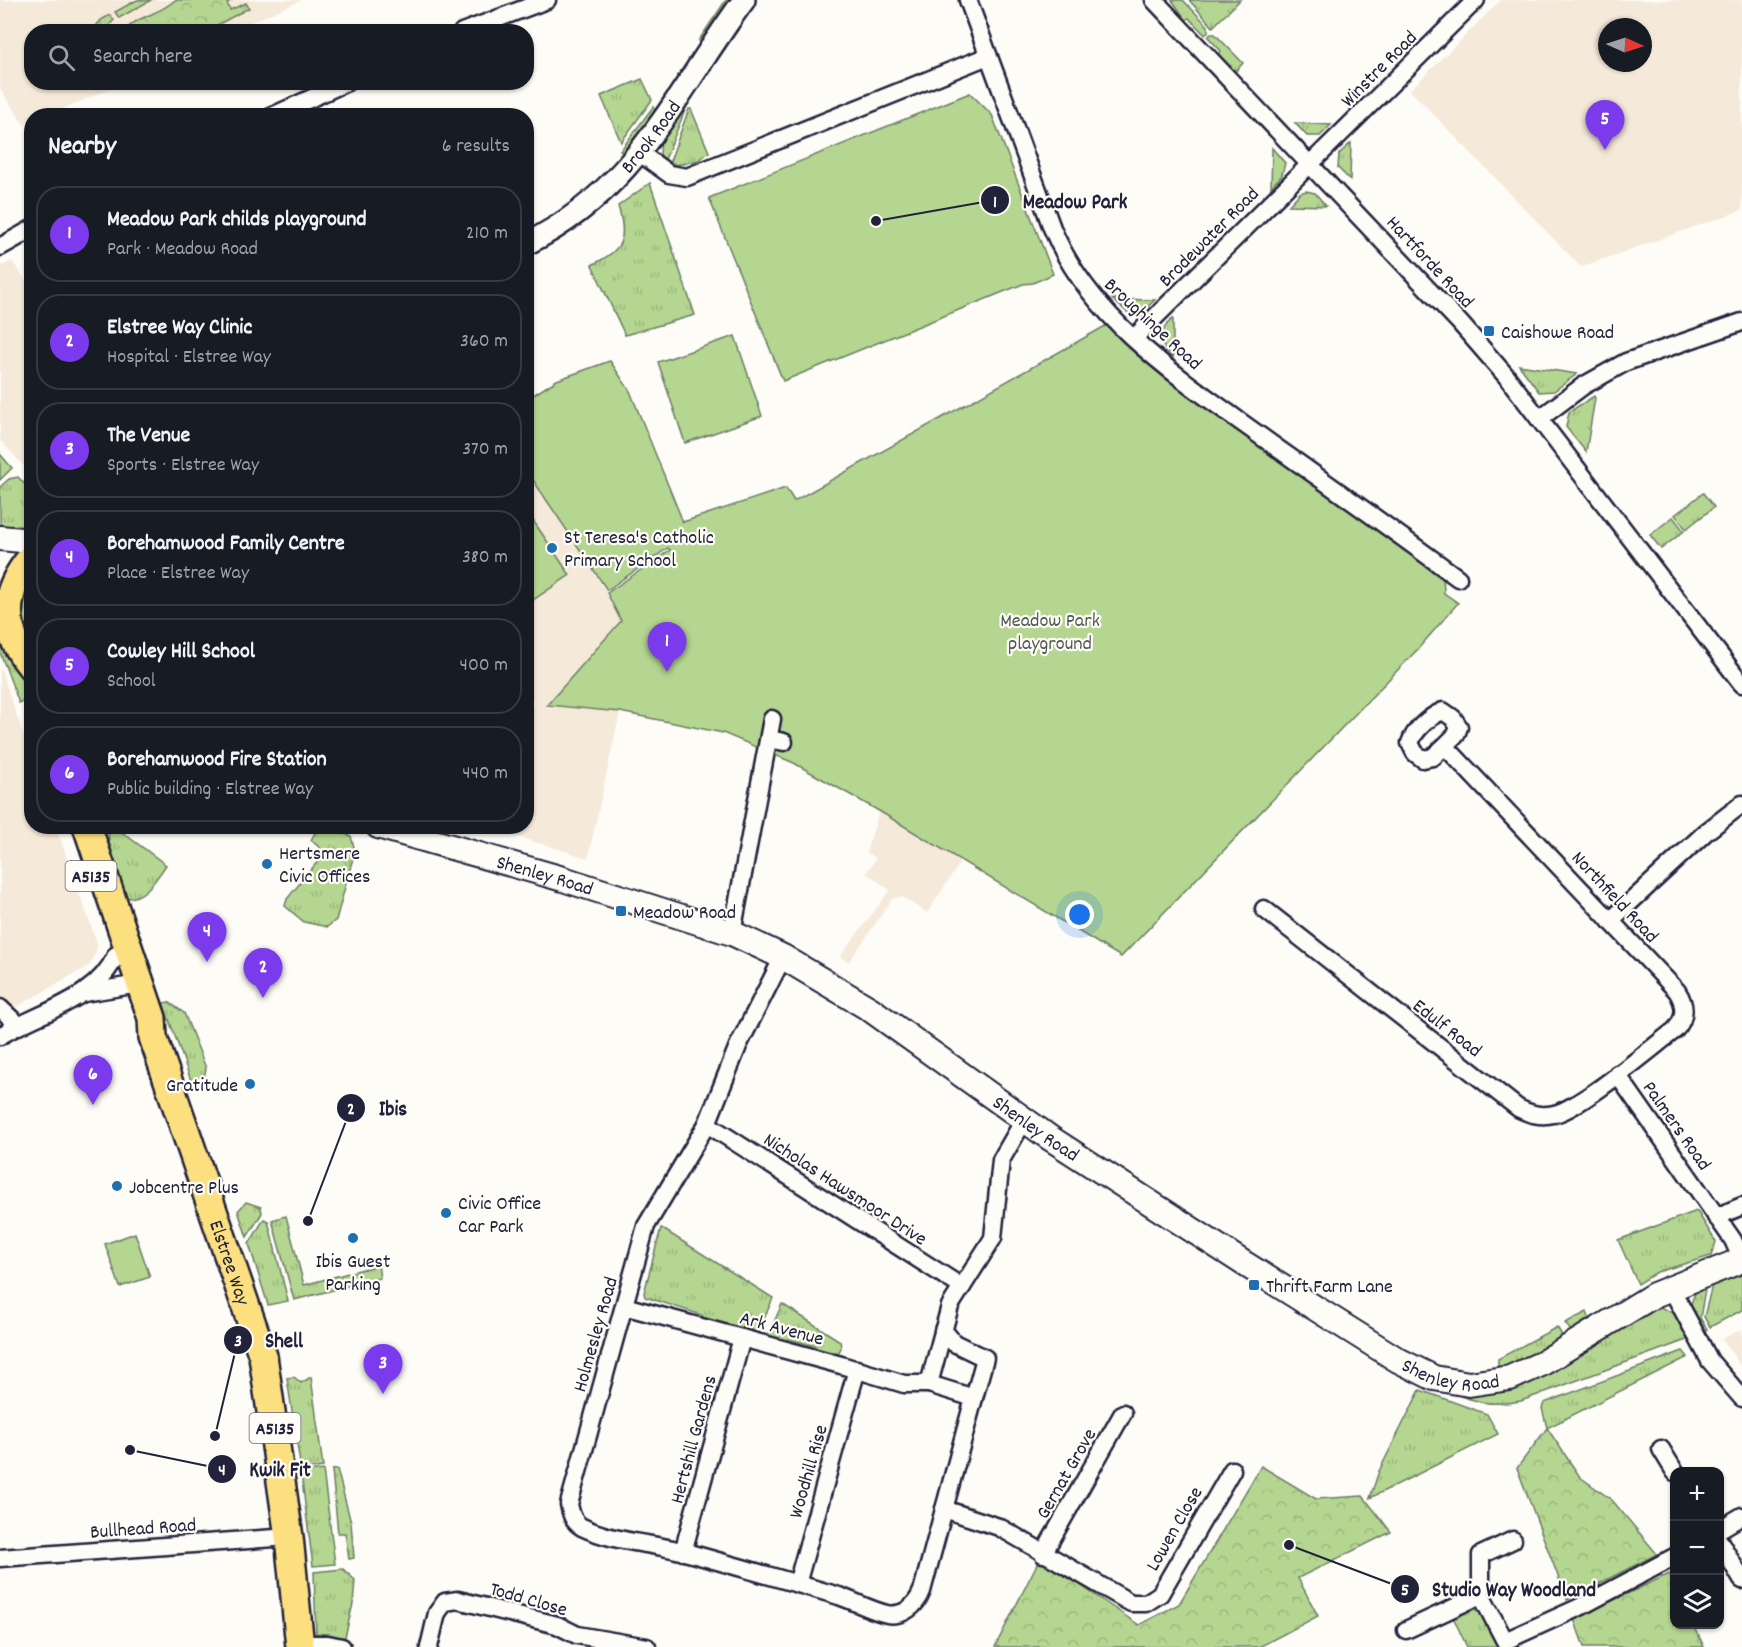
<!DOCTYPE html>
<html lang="en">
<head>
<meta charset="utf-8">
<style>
	:root { --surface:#171b24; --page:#20242c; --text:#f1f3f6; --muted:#9ea1a6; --line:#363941; --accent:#7c3aed }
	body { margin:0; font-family:Dekko,sans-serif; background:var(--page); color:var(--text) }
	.controls { position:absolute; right:18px; bottom:18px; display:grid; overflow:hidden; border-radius:12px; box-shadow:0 2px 4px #0004 }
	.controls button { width:54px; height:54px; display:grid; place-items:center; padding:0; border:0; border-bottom:2px solid var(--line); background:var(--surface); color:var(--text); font:30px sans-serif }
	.compass { position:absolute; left:1598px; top:18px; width:54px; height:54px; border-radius:50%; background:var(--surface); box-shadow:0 2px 4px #0004; rotate:93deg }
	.you { position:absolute; left:1080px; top:915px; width:21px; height:21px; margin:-15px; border:4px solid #fff; border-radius:50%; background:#1a73e8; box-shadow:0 0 0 9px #1a73e833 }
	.badge { display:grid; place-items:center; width:39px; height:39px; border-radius:50%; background:var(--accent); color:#fff; font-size:20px; font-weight:700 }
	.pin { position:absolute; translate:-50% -50px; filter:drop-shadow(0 2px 3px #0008) }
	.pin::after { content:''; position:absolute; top:32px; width:21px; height:18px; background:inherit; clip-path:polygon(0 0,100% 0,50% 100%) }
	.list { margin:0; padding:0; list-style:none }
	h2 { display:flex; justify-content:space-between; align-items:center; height:78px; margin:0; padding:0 24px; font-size:26px }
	h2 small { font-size:20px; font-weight:400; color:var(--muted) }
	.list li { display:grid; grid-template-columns:39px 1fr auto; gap:18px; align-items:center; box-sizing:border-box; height:96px; margin:0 12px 12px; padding:0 12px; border:2px solid var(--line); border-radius:24px }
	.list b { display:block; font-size:22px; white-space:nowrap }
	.list p { margin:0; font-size:20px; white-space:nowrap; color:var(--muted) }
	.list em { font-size:20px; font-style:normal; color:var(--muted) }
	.icon { flex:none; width:33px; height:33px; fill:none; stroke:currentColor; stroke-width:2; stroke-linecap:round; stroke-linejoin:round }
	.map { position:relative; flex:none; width:1742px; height:1647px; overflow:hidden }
	.search { position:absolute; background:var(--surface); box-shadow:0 2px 4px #0004; left:24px; top:24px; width:510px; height:66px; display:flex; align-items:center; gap:15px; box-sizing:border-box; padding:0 21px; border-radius:24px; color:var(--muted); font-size:22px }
	.panel { position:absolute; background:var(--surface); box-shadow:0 2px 4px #0004; left:24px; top:108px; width:510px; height:726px; border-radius:24px }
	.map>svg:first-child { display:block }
</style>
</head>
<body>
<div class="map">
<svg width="1742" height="1647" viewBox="0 0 1742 1647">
	<defs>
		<pattern id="grass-tufts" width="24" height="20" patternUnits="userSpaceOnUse" patternTransform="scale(1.5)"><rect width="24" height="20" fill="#b4d690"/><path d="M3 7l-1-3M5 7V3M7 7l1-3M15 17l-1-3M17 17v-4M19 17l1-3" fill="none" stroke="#9ab77d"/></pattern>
		<pattern id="forest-crowns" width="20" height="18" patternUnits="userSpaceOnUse" patternTransform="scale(1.5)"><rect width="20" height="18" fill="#b4d690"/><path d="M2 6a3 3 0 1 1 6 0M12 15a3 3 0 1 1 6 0" fill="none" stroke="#9ab77d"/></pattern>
	</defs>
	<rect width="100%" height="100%" fill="#fdfcf7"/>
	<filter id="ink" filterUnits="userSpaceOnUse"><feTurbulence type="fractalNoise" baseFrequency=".0167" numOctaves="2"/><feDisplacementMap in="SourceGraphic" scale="12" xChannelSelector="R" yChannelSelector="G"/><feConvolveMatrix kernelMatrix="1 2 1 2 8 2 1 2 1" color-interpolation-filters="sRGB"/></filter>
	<g filter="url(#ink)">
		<g fill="#f5e9d9" fill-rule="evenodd">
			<path d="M0,0h302l-72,31 -198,1v50l82,1 -2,1 1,4 -66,27 -15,1 -1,6 -7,3 -24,-37z"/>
			<path d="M1501,0h241v210l-161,57 -171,-177zM1607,27h36v36h-36z"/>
			<path d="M12,261l19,27v186l-31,-34v-173z"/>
			<path d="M527,471l80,122 14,28 -74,84 73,7 -32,146 -102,-31 40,-1 1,-104 7,-20 -8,-3z"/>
			<path d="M0,667l31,90 1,69 24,1 42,119 -8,19 -90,51z"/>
			<path d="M879,812l82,49 -34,52 -25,-16 -9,1 -44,64 -9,-5 50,-67 -24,-17 10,-15 -10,-6z"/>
			<path d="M1742,1329v39l-20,-29z"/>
		</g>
		<g fill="url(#grass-tufts)" stroke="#6b7c66" stroke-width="1.5">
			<path d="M137,0h14l-32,18 -4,-6z"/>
			<path d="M726,0h7l-27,38 -7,2z"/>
			<path d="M1172,0h11l25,26v6l-3,3 -16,-17 -3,2z"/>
			<path d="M1189,0h51l-27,27z"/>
			<path d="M110,15l4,5 -10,11h-12l9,-11z"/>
			<path d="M735,30h3l-50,73 -24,59 -4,-8 1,-16z"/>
			<path d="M1211,34h4l28,29 -8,9 -17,-18 3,-3 -13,-14z"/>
			<path d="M642,79l10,21 -31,42 -20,-46z"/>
			<path d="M653,107l3,6 -30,40 -6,-2z"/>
			<path d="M689,109h2l18,43 -10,8 -23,5 -6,-4z"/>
			<path d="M1295,123l36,2 -11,11h-13z"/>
			<path d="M1351,143l-1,37 -12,-12 1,-14z"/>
			<path d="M1272,148l13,15 -3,12 -11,12z"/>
			<path d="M650,183l45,132 -70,20 -33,-70c31,-16 36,-25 26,-59z"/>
			<path d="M1306,191l9,2 11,13 -37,-1 11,-12z"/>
			<path d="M1112,299l43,1 -11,10 -16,3z"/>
			<path d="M1173,318v40c-16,-14 -15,-26 0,-40z"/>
			<path d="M1519,365l58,9 -23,17 -15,1z"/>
			<path d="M1594,396l1,2 -9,54 -20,-25 3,-15z"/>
			<path d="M0,454l12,14 -12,12z"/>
			<path d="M18,477l13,14v37l-31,-3v-38l9,-8z"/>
			<path d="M1703,493l11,14 -28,22 -11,-14z"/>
			<path d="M1673,517l11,14 -23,18 -11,-14z"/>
			<path d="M31,578v67c-14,-16 -13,-50 0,-67z"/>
			<path d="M0,643l10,18 21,22v15l-12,5 -19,-51z"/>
			<path d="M108,827h7l51,38c-10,14 -21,34 -40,33l-17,-54z"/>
			<path d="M318,827h8l25,9 4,15 -19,69 -9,7 -23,-5 -19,-16 2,-7 36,-44 -3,-7 -9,-8z"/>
			<path d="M169,1002l15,11 22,55 -3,15 -5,5 -5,-2 -30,-83z"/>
			<path d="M246,1202l15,5 1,6 -15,24 -9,-26z"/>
			<path d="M1697,1211l19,31 -5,14 -54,16 -19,12 -20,-44z"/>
			<path d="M286,1216l18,69 74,-20 2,13 -86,22 -22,-80z"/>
			<path d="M264,1219l4,2 20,80 -20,4 -19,-61z"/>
			<path d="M661,1228l112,70 -16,37 -52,-14 -3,-6 -57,-18 -1,-4z"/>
			<path d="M1742,1275v35l-32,17 -6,-10 8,-32z"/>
			<path d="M1706,1284l-6,34 7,11 -6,5 -12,-25 6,-16z"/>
			<path d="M782,1304l58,37 1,7 -5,9 -17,-5 -4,-6 -27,-7 -6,3 -15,-4z"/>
			<path d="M1660,1307l17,8 12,24 -168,62c-33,6 -47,0 -77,-11l32,3 178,-85z"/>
			<path d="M1587,1312l2,6 -18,13 -6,-8z"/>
			<path d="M1557,1327l6,10 -47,26 -18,5v-9z"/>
			<path d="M1683,1351l5,6 -141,71 -5,-20 2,-5z"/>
			<path d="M294,1377l7,6 10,-6 12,90 -22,3 -14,-92z"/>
			<path d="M1420,1390l67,24 11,20 -128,64 9,-27z"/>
			<path d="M337,1469l14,54 3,35 -5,1 -4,-26h-7l-6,-63z"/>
			<path d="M323,1470l12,94 -22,2 -12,-93z"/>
			<path d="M343,1569l12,11 -2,24 -9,37 -28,-8 -2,-61z"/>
			<path d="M1468,1608c18,0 24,25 30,39h-31l-15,-32z"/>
		</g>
		<g fill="url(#forest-crowns)" stroke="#6b7c66" stroke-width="1.5">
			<path d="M175,0h57l-5,3 3,7 16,-7 3,5 -43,23h-81c12,-16 35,-16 50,-31z"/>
			<path d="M1547,1428l33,49 32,23 45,54 -90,46 -50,-132z"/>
			<path d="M1261,1466l55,33 47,-3 28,36 -93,46 20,38 -59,31h-264l45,-89 99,67 40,-21z"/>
			<path d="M1669,1574l5,11v39l20,1 10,22h-120l-10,-28z"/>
		</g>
		<g fill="#b4d690" stroke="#6b7c66" stroke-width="1.5">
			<path d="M970,93l22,22 61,159 -20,9 -10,1 -240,97 -74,-183z"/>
			<path d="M1109,324l334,250 1,19 14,10 -41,47 -296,307 -242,-146 -85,-48 -71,-30 -103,-21 -73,-7 74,-84 -14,-28 63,-43 -2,-2 -61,42 -80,-119v-72l30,-19 53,-19 20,30 53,131 103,-34 8,13z"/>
			<path d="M735,336l27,80 -77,27 -27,-81z"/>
			<path d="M528,513l42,62 -43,29 -1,-90z"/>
			<path d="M135,1233l15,44 -30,10 -15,-43z"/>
		</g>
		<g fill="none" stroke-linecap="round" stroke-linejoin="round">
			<g stroke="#22223b" stroke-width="21">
				<g id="minor">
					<path d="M968,0l84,228c41,99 142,159 225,220 61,43 121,86 181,130"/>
					<path d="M1154,0l306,323 47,54 235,307"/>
					<path d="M462,32l85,-32"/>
					<path d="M272,116l75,-34"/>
					<path d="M640,153l29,21 18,3 301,-121"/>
					<path d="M0,247l32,-18"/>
					<path d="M1134,338l342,-338"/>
					<path d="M1539,419l44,-33 43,-24 116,-40"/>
					<path d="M769,739l15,3"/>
					<path d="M1264,909l254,199c12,6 22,9 36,6 27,-6 95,-64 121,-84 11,-12 11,-25 2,-39l-232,-245 -12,11 -10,2 -8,-6 -5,-10c5,-14 19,-26 33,-32l10,7 6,9 -3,8 -11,11"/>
					<path d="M1610,921l96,-89 36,-28"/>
					<path d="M732,933l40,-214"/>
					<path d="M84,993l55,-9"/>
					<path d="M0,1008l18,17"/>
					<path d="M0,1036c39,-24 97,-36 116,-81"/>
					<path d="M1617,1074l116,166 9,20"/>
					<path d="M707,1124l255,163"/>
					<path d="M1716,1217l26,-11"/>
					<path d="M1671,1288l39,73 32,37"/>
					<path d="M624,1306l217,59 63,19h25l45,14 -52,193c-6,15 -19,26 -35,23 -15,-3 -33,-13 -48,-18 -51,-15 -103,-30 -154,-44 -33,-9 -72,-10 -103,-25 -9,-5 -11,-13 -13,-23l77,-278 61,-102 31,-78 45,-89"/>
					<path d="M943,1330l11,13 31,15 -11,40"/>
					<path d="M929,1384l21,-78 43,-68 8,-78 23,-40"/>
					<path d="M1661,1449l14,23"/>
					<path d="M944,1509l55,18 132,76h15l14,-9 72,-124"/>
					<path d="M1720,1529l22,-13"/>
					<path d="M1720,1542l22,38"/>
					<path d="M683,1552l59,-214"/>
					<path d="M1043,1554l80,-141"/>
					<path d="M0,1558l289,-21"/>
					<path d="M797,1584l60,-215"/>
					<path d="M1481,1595v-40l32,-15"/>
					<path d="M1406,1630l75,-35 24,46 75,-34 94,-50"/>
					<path d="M299,1644h29l14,3"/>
					<path d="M429,1647l8,-34 8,-11 13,-2 99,25 20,10 70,12"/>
				</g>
			</g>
			<g stroke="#22223b" stroke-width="26">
				<g id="tertiary">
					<path id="s1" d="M526,244c111,-54 149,-151 218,-244"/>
				</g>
			</g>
			<g stroke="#22223b" stroke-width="28">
				<g id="secondary">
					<path d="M0,538l32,3"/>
					<path id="s2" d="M378,826l185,53 169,54 51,24 87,52 180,129 195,126 153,96 36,18 35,6 41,-6 31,-14 113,-69 88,-35"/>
				</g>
			</g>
			<g stroke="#22223b" stroke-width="32">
				<g id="primary">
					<path d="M32,557c-32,37 -31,73 0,110"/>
					<path id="s3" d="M87,826l65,192 1,19 110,319 26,181 11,110"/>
				</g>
			</g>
			<use href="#minor" stroke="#fdfcf7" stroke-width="16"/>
			<use href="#tertiary" stroke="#fdfcf7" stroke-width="21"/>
			<use href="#secondary" stroke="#fdfcf7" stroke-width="24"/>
			<use href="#primary" stroke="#fce080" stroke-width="27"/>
		</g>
	</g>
	<g fill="#1f6fb2" stroke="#fdfcf7" stroke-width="2">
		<rect x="1483" y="325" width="12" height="12" rx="3"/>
		<circle cx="552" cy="548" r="6"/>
		<circle cx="267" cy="864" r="6"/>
		<rect x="615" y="905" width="12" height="12" rx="3"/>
		<circle cx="250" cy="1084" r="6"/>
		<circle cx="117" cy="1186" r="6"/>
		<circle cx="446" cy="1213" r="6"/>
		<circle cx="353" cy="1238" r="6"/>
		<rect x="1248" y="1279" width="12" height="12" rx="3"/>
	</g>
	<g text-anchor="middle" stroke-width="4.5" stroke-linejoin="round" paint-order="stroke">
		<g fill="#fdfcf7" stroke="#646373" stroke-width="1.5">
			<rect x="65.5" y="861" width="51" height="30" rx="4.5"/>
			<rect x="249.5" y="1413" width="51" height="30" rx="4.5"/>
		</g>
		<g font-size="18" font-weight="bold" fill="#22223b">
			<text x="91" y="882">A5135</text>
			<text x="275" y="1434">A5135</text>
		</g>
		<g font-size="20" fill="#22223b" stroke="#fdfcf7">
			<text transform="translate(1378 68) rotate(-45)" y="7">Winstre Road</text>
			<text dy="7" stroke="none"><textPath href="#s1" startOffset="166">Brook Road</textPath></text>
			<text transform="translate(1208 236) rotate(-45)" y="7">Brodewater Road</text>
			<text transform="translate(1431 261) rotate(47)" y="7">Hartforde Road</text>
			<text transform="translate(1154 323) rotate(43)" y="7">Broughinge Road</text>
			<text dy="7" stroke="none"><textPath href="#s2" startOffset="174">Shenley Road</textPath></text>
			<text transform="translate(1616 896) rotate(47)" y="7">Northfield Road</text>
			<text transform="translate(1448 1027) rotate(38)" y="7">Edulf Road</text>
			<text transform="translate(1678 1125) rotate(55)" y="7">Palmers Road</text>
			<text dy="7" stroke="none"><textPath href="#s2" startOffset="732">Shenley Road</textPath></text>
			<text transform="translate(846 1188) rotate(33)" y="7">Nicholas Hawsmoor Drive</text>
			<text dy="7" stroke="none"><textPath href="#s3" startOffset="460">Elstree Way</textPath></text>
			<text transform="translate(782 1327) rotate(15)" y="7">Ark Avenue</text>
			<text transform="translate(594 1334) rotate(-74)" y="7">Holmesley Road</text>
			<text dy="7" stroke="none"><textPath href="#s2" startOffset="1218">Shenley Road</textPath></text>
			<text transform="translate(692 1439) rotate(-75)" y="7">Hertshill Gardens</text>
			<text transform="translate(807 1471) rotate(-74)" y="7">Woodhill Rise</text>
			<text transform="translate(1065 1473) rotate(-60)" y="7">Gernat Grove</text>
			<text transform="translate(143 1527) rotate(-4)" y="7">Bullhead Road</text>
			<text transform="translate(1173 1528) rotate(-60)" y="7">Lowen Close</text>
			<text transform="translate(529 1598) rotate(16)" y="7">Todd Close</text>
		</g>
		<g font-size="20" fill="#22223b" stroke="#fdfcf7" text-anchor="start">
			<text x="1501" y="338">Caishowe Road</text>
			<text x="564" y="543">St Teresa's Catholic<tspan x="564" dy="23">Primary School</tspan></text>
			<text x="279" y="859">Hertsmere<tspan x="279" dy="23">Civic Offices</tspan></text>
			<text x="633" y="918">Meadow Road</text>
			<text x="238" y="1091" text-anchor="end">Gratitude</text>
			<text x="129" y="1193">Jobcentre Plus</text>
			<text x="458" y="1209">Civic Office<tspan x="458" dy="23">Car Park</tspan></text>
			<text x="353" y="1267" text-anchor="middle">Ibis Guest<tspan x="353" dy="23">Parking</tspan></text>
			<text x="1266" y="1292">Thrift Farm Lane</text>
		</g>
		<g font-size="20" fill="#4e5854" stroke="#fdfcf7">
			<text x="1050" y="626">Meadow Park<tspan x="1050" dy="23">playground</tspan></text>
		</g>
	</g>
	<path fill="none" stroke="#22223b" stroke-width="2" d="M876 221L995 200M308 1221L351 1108M215 1436L238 1340M130 1450L222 1469M1289 1545L1405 1589"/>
	<g fill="#22223b" stroke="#fdfcf7" stroke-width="2">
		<circle cx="876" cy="221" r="6"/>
		<circle cx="308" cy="1221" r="6"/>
		<circle cx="215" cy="1436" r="6"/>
		<circle cx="130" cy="1450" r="6"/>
		<circle cx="1289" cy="1545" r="6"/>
		<circle cx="995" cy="200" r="15"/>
		<circle cx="351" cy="1108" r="15"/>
		<circle cx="238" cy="1340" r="15"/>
		<circle cx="222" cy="1469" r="15"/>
		<circle cx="1405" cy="1589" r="15"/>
	</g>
	<g font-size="18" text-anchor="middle" font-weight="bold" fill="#fff">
		<text x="995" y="207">1</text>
		<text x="351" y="1114">2</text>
		<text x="238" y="1346">3</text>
		<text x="222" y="1475">4</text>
		<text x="1405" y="1595">5</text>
	</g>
	<g font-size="21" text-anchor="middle" font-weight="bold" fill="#22223b" stroke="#fdfcf7" stroke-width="4.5" stroke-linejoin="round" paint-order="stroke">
		<text x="1075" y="208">Meadow Park</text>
		<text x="393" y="1115">Ibis</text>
		<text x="284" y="1347">Shell</text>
		<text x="280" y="1476">Kwik Fit</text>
		<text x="1514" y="1596">Studio Way Woodland</text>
	</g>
</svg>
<div class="controls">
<button>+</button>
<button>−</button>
<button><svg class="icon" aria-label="layers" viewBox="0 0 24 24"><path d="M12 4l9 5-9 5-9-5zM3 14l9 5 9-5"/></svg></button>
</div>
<svg class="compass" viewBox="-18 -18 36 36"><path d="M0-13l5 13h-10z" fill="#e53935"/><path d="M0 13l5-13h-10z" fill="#9ea1a6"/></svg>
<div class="you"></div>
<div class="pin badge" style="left:667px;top:672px">1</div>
<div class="pin badge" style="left:263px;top:998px">2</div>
<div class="pin badge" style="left:383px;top:1394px">3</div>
<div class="pin badge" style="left:207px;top:962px">4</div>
<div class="pin badge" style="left:1605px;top:150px">5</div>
<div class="pin badge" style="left:93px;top:1105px">6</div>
<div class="search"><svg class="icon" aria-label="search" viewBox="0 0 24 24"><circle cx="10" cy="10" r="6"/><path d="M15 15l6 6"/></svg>Search here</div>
<section class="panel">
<h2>Nearby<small>6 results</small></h2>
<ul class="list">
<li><span class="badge">1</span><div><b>Meadow Park childs playground</b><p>Park · Meadow Road</p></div><em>210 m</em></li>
<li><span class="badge">2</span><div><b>Elstree Way Clinic</b><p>Hospital · Elstree Way</p></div><em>360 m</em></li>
<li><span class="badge">3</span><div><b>The Venue</b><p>Sports · Elstree Way</p></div><em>370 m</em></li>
<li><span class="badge">4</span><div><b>Borehamwood Family Centre</b><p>Place · Elstree Way</p></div><em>380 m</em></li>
<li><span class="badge">5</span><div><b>Cowley Hill School</b><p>School</p></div><em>400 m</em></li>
<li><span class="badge">6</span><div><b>Borehamwood Fire Station</b><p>Public building · Elstree Way</p></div><em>440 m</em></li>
</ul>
</section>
</div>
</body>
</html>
